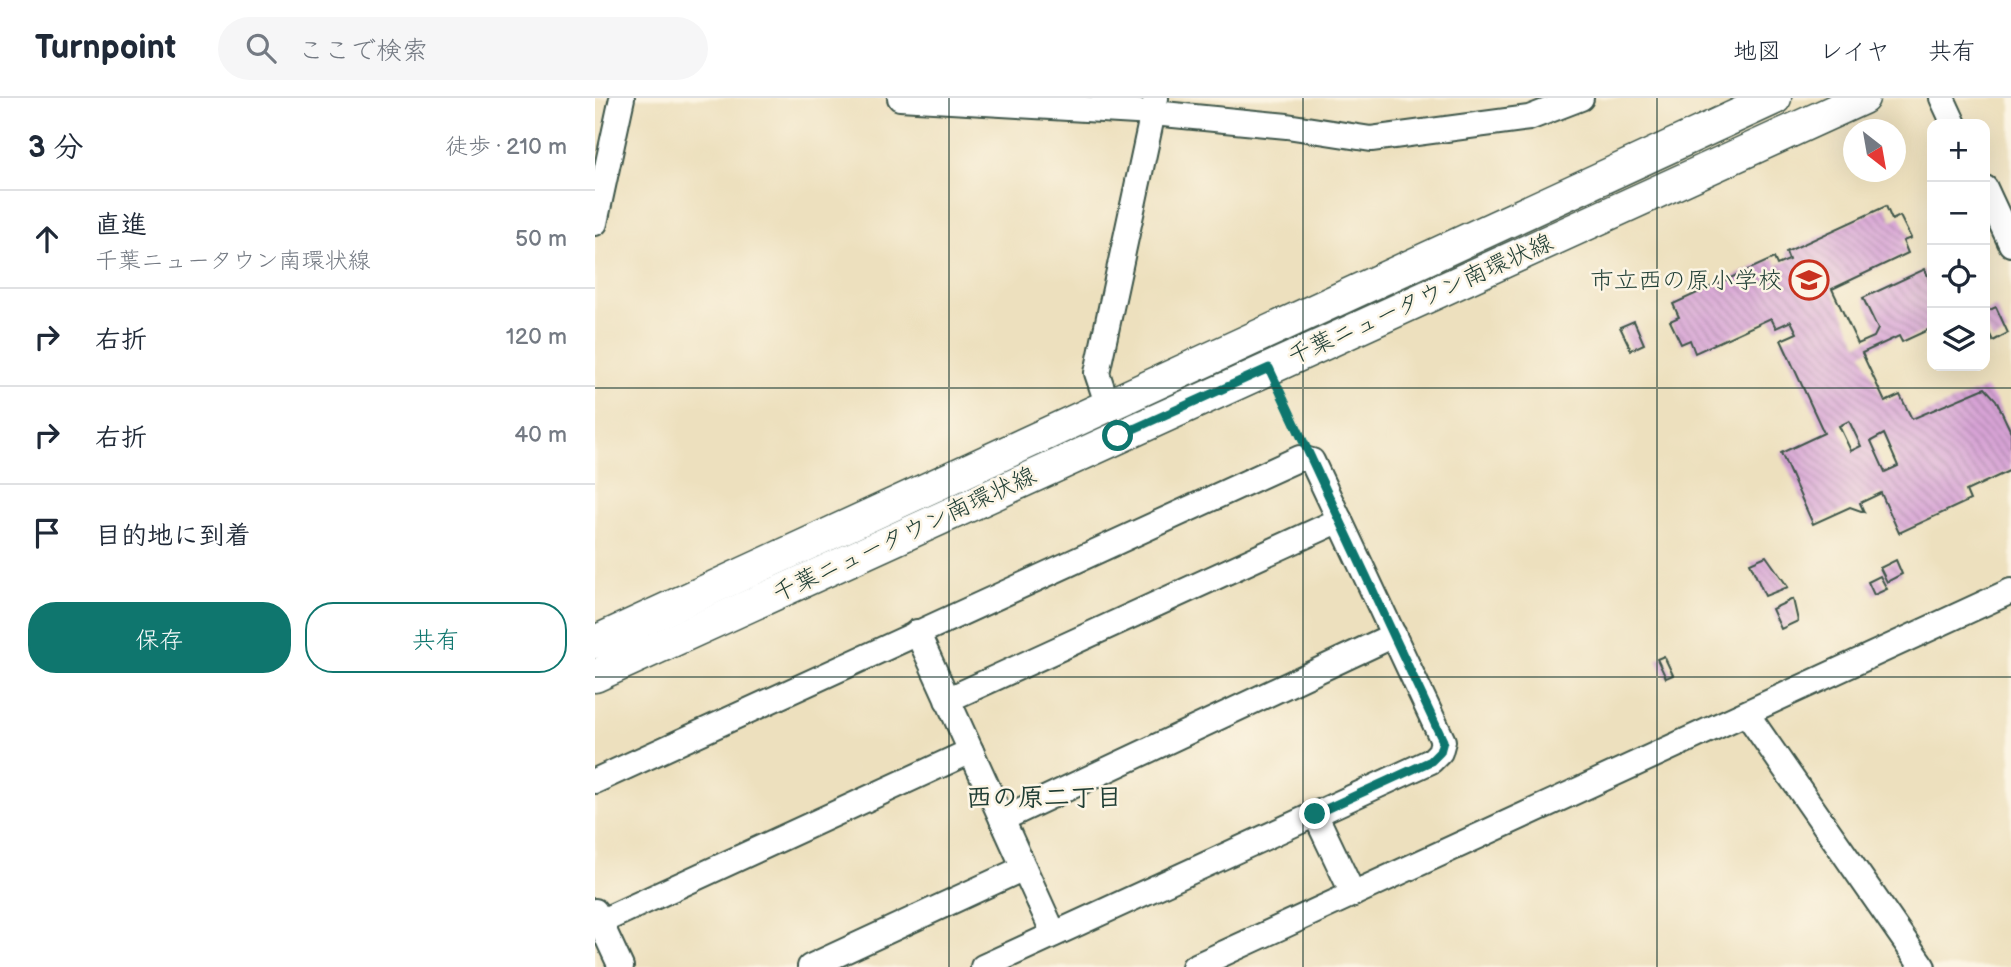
<!DOCTYPE html>
<html lang="ja">
<head>
<meta charset="utf-8">
<style>
	:root { --surface:#fff; --page:#f6f6f7; --text:#1f2937; --muted:#747a83; --line:#e0e1e3; --accent:#0f766e }
	body { margin:0; font-family:"Balsamiq Sans","Klee One",sans-serif; background:var(--page); color:var(--text) }
	.controls { position:absolute; right:21px; top:21px; display:grid; overflow:hidden; border-radius:14px; box-shadow:0 7px 28px #0002 }
	.controls button { width:63px; height:63px; display:grid; place-items:center; padding:0; border:0; border-bottom:2px solid var(--line); background:var(--surface); color:var(--text); font:35px sans-serif }
	.compass { position:absolute; left:1248px; top:21px; width:63px; height:63px; border-radius:50%; background:var(--surface); box-shadow:0 7px 28px #0002; rotate:149deg }
	.stop { position:absolute; width:21px; height:21px; margin:-16px; border:5px solid #0f766e; border-radius:50%; background:#fff }
	.stop.end { background:#0f766e; border-color:#fff; box-shadow:0 2px 7px #0008 }
	.list { margin:0; padding:0; list-style:none }
	h2 { display:flex; justify-content:space-between; align-items:center; height:91px; margin:0; padding:0 28px; font-size:30px }
	h2 small { font-size:23px; font-weight:400; color:var(--muted) }
	.list li { display:grid; grid-template-columns:46px 1fr auto; gap:21px; align-items:center; box-sizing:border-box; height:98px; padding:0 28px; border-top:2px solid var(--line) }
	.list b { display:block; font-size:26px; white-space:nowrap }
	.list p { margin:0; font-size:23px; white-space:nowrap; color:var(--muted) }
	.list em { font-size:23px; font-style:normal; color:var(--muted) }
	.actions { display:flex; gap:14px; padding:21px 28px }
	.actions a { flex:1; padding:16px 0; border:2px solid var(--accent); border-radius:28px; text-align:center; font-size:24px; color:var(--accent) }
	.actions .main { background:var(--accent); color:#fff }
	.icon { flex:none; width:38px; height:38px; fill:none; stroke:currentColor; stroke-width:2; stroke-linecap:round; stroke-linejoin:round }
	.map { position:relative; flex:none; width:1416px; height:869px; overflow:hidden }
	header { display:flex; align-items:center; gap:42px; box-sizing:border-box; height:98px; padding:0 35px; background:var(--surface); border-bottom:2px solid var(--line) }
	header strong { font-size:33px }
	nav { display:flex; gap:38px; margin-inline-start:auto; font-size:24px }
	.search { width:490px; height:63px; background:var(--page); display:flex; align-items:center; gap:18px; box-sizing:border-box; padding:0 24px; border-radius:38px; color:var(--muted); font-size:26px }
	main { display:flex }
	aside { flex:1; background:var(--surface) }
	.map>svg:first-child { display:block }
</style>
</head>
<body>
<header>
<strong>Turnpoint</strong>
<div class="search"><svg class="icon" aria-label="search" viewBox="0 0 24 24"><circle cx="10" cy="10" r="6"/><path d="M15 15l6 6"/></svg>ここで検索</div>
<nav><a>地図</a><a>レイヤ</a><a>共有</a></nav>
</header>
<main>
<aside>
<h2>3 分<small>徒歩 · 210 m</small></h2>
<ul class="list">
<li><svg class="icon" aria-label="ahead" viewBox="0 0 24 24"><path d="M12 20V5M6 11l6-6 6 6"/></svg><div><b>直進</b><p>千葉ニュータウン南環状線</p></div><em>50 m</em></li>
<li><svg class="icon" aria-label="right" viewBox="0 0 24 24"><path d="M7 20v-9h11M14 6l5 5-5 5"/></svg><div><b>右折</b></div><em>120 m</em></li>
<li><svg class="icon" aria-label="right" viewBox="0 0 24 24"><path d="M7 20v-9h11M14 6l5 5-5 5"/></svg><div><b>右折</b></div><em>40 m</em></li>
<li><svg class="icon" aria-label="arrive" viewBox="0 0 24 24"><path d="M6 21V4h12l-3 4 3 4H6"/></svg><div><b>目的地に到着</b></div></li>
</ul>
<div class="actions"><a class="main">保存</a><a>共有</a></div>
</aside>
<div class="map">
<svg width="1416" height="869" viewBox="0 0 1416 869">
	<defs>
		<pattern id="building-back-hatch" width="6" height="6" patternUnits="userSpaceOnUse" patternTransform="scale(1.75)"><rect width="6" height="6" fill="#d7a3d5"/><path d="M-1 5l2 2M0 0l6 6M5-1l2 2" fill="none" stroke="#ae86ae"/></pattern>
	</defs>
	<rect width="100%" height="100%" fill="#fcf5e5"/>
	<filter id="ink" filterUnits="userSpaceOnUse"><feTurbulence type="fractalNoise" baseFrequency=".0143" numOctaves="2"/><feDisplacementMap in="SourceGraphic" scale="14" xChannelSelector="R" yChannelSelector="G"/><feConvolveMatrix kernelMatrix="1 2 1 2 8 2 1 2 1" color-interpolation-filters="sRGB"/></filter>
	<filter id="wash" filterUnits="userSpaceOnUse"><feTurbulence type="fractalNoise" baseFrequency=".00686" numOctaves="4" result="noise"/><feDisplacementMap in="SourceGraphic" scale="28" xChannelSelector="R" yChannelSelector="G"/><feGaussianBlur stdDeviation="1.57" result="paint"/><feColorMatrix in="noise" values="0 0 0 0 0 0 0 0 0 0 0 0 0 0 0 0 0 1.4 0 .05"/><feComposite in="paint" operator="in"/></filter>
	<g filter="url(#wash)">
		<rect width="100%" height="100%" fill="#ede0be"/>
		<g id="blocks">
			<g fill="url(#building-back-hatch)" fill-rule="evenodd">
				<path d="M1291,108l6,14 8,-4 11,22 -8,3 5,12 -76,36 26,55 16,-7 4,-8 -15,-31 62,-29 7,17v42l-30,14 -3,-6 -37,17 23,49 15,-7 12,24 73,-31 11,12 15,32v38l-45,21 4,9 -71,33 -18,-40 -21,10 4,9 -14,-5 -37,17 -32,-71 43,-20 -43,-93 16,-7 -6,-12 -15,7 -5,-10 -76,35 -5,-13 -9,4 -11,-23 9,-4 -6,-13 101,-46 3,7 12,-5 -3,-8zM1254,323l12,25 -10,5 -12,-25zM1289,336l14,32 -13,6 -14,-31z"/>
				<path d="M1401,209l12,26 -15,8 -8,-17v-12z"/>
				<path d="M1039,223l10,23 -13,6 -11,-23z"/>
				<path d="M1171,458l22,31 -23,9 -15,-33z"/>
				<path d="M1301,462l6,14 -15,8 -7,-14z"/>
				<path d="M1285,478l7,13 -13,6 -6,-13z"/>
				<path d="M1198,501l5,22 -17,8 -9,-20z"/>
				<path d="M1069,558l9,19 -7,3 -9,-19z"/>
			</g>
		</g>
	</g>
	<g filter="url(#ink)">
		<use href="#blocks" fill-opacity="0" stroke="#3e5549" stroke-width="2"/>
		<g fill="none" stroke-linecap="round" stroke-linejoin="round">
			<g stroke="#3e5549" stroke-width="28">
				<g id="minor">
					<path d="M305,0l253,15 134,13 84,13 158,-21 52,-20"/>
					<path d="M1347,0l12,26"/>
					<path d="M1390,90l26,56"/>
					<path d="M0,125l27,-125"/>
					<path d="M513,308l-11,-33 59,-275"/>
					<path d="M322,534l137,302"/>
					<path d="M352,602l393,-180"/>
					<path d="M1152,616l176,253"/>
					<path d="M0,683l705,-323 12,3 131,280 -3,11 -9,9 -448,206"/>
					<path d="M720,716l38,80"/>
					<path d="M407,721l392,-184"/>
					<path d="M0,813l26,56"/>
					<path d="M5,824l371,-171"/>
					<path d="M215,869l214,-99"/>
					<path d="M599,869l817,-376"/>
				</g>
			</g>
			<g stroke="#3e5549" stroke-width="35">
				<g id="major">
					<path d="M0,544l1180,-544"/>
					<path d="M0,578l1268,-578"/>
				</g>
			</g>
			<path stroke="#3e5549" stroke-width="4.5" stroke-dasharray="2 5" stroke-linecap="butt" d="M685,294l21,46"/>
			<use href="#minor" stroke="#fff" stroke-width="24"/>
			<use href="#major" stroke="#fff" stroke-width="32"/>
		</g>
	</g>
	<g fill="none" stroke-linecap="round" stroke-linejoin="round" filter="url(#ink)">
		<path stroke="#0f766e" stroke-width="9" d="M523,338l151,-68 174,373 -3,11 -9,9 -116,53"/>
	</g>
	<path fill="none" stroke="#1f3d34" stroke-width="2" stroke-opacity="0.55" d="M354,0v869M708,0v869M1062,0v869M0,290h1416M0,579h1416"/>
	<defs>
		<g id="school-ring" transform="scale(2.0125)"><circle r="9.5" fill="#fcf5e5" stroke="#c8321e" stroke-width="1.5"/><path d="M0-5L7-2L0 1L-7-2ZM-4 1L0 2.5L4 1V4Q0 6-4 4Z" fill="#c8321e"/></g>
	</defs>
	<g fill-rule="evenodd">
		<use href="#school-ring" x="1214" y="182"/>
	</g>
	<g text-anchor="middle" stroke-width="5" stroke-linejoin="round" paint-order="stroke">
		<g font-size="24" fill="#1f3d34" stroke="#fcf5e5" text-anchor="end">
			<text x="1187" y="190">市立西の原小学校</text>
		</g>
		<g font-size="24" fill="#1f3d34" stroke="#fcf5e5">
			<text transform="translate(825 201) rotate(-24)" y="8">千葉ニュータウン南環状線</text>
			<text transform="translate(309 436) rotate(-25)" y="8">千葉ニュータウン南環状線</text>
		</g>
		<g font-size="26" font-weight="bold" fill="#1f3d34" stroke="#fcf5e5">
			<text x="449" y="708">西の原二丁目</text>
		</g>
	</g>
</svg>
<div class="controls">
<button>+</button>
<button>−</button>
<button><svg class="icon" aria-label="locate" viewBox="0 0 24 24"><circle cx="12" cy="12" r="6"/><path d="M12 2v4M12 18v4M2 12h4M18 12h4"/></svg></button>
<button><svg class="icon" aria-label="layers" viewBox="0 0 24 24"><path d="M12 4l9 5-9 5-9-5zM3 14l9 5 9-5"/></svg></button>
</div>
<svg class="compass" viewBox="-18 -18 36 36"><path d="M0-13l5 13h-10z" fill="#e53935"/><path d="M0 13l5-13h-10z" fill="#747a83"/></svg>
<div class="stop" style="left:523px;top:338px"></div>
<div class="stop end" style="left:720px;top:716px"></div>
</div>
</main>
</body>
</html>
